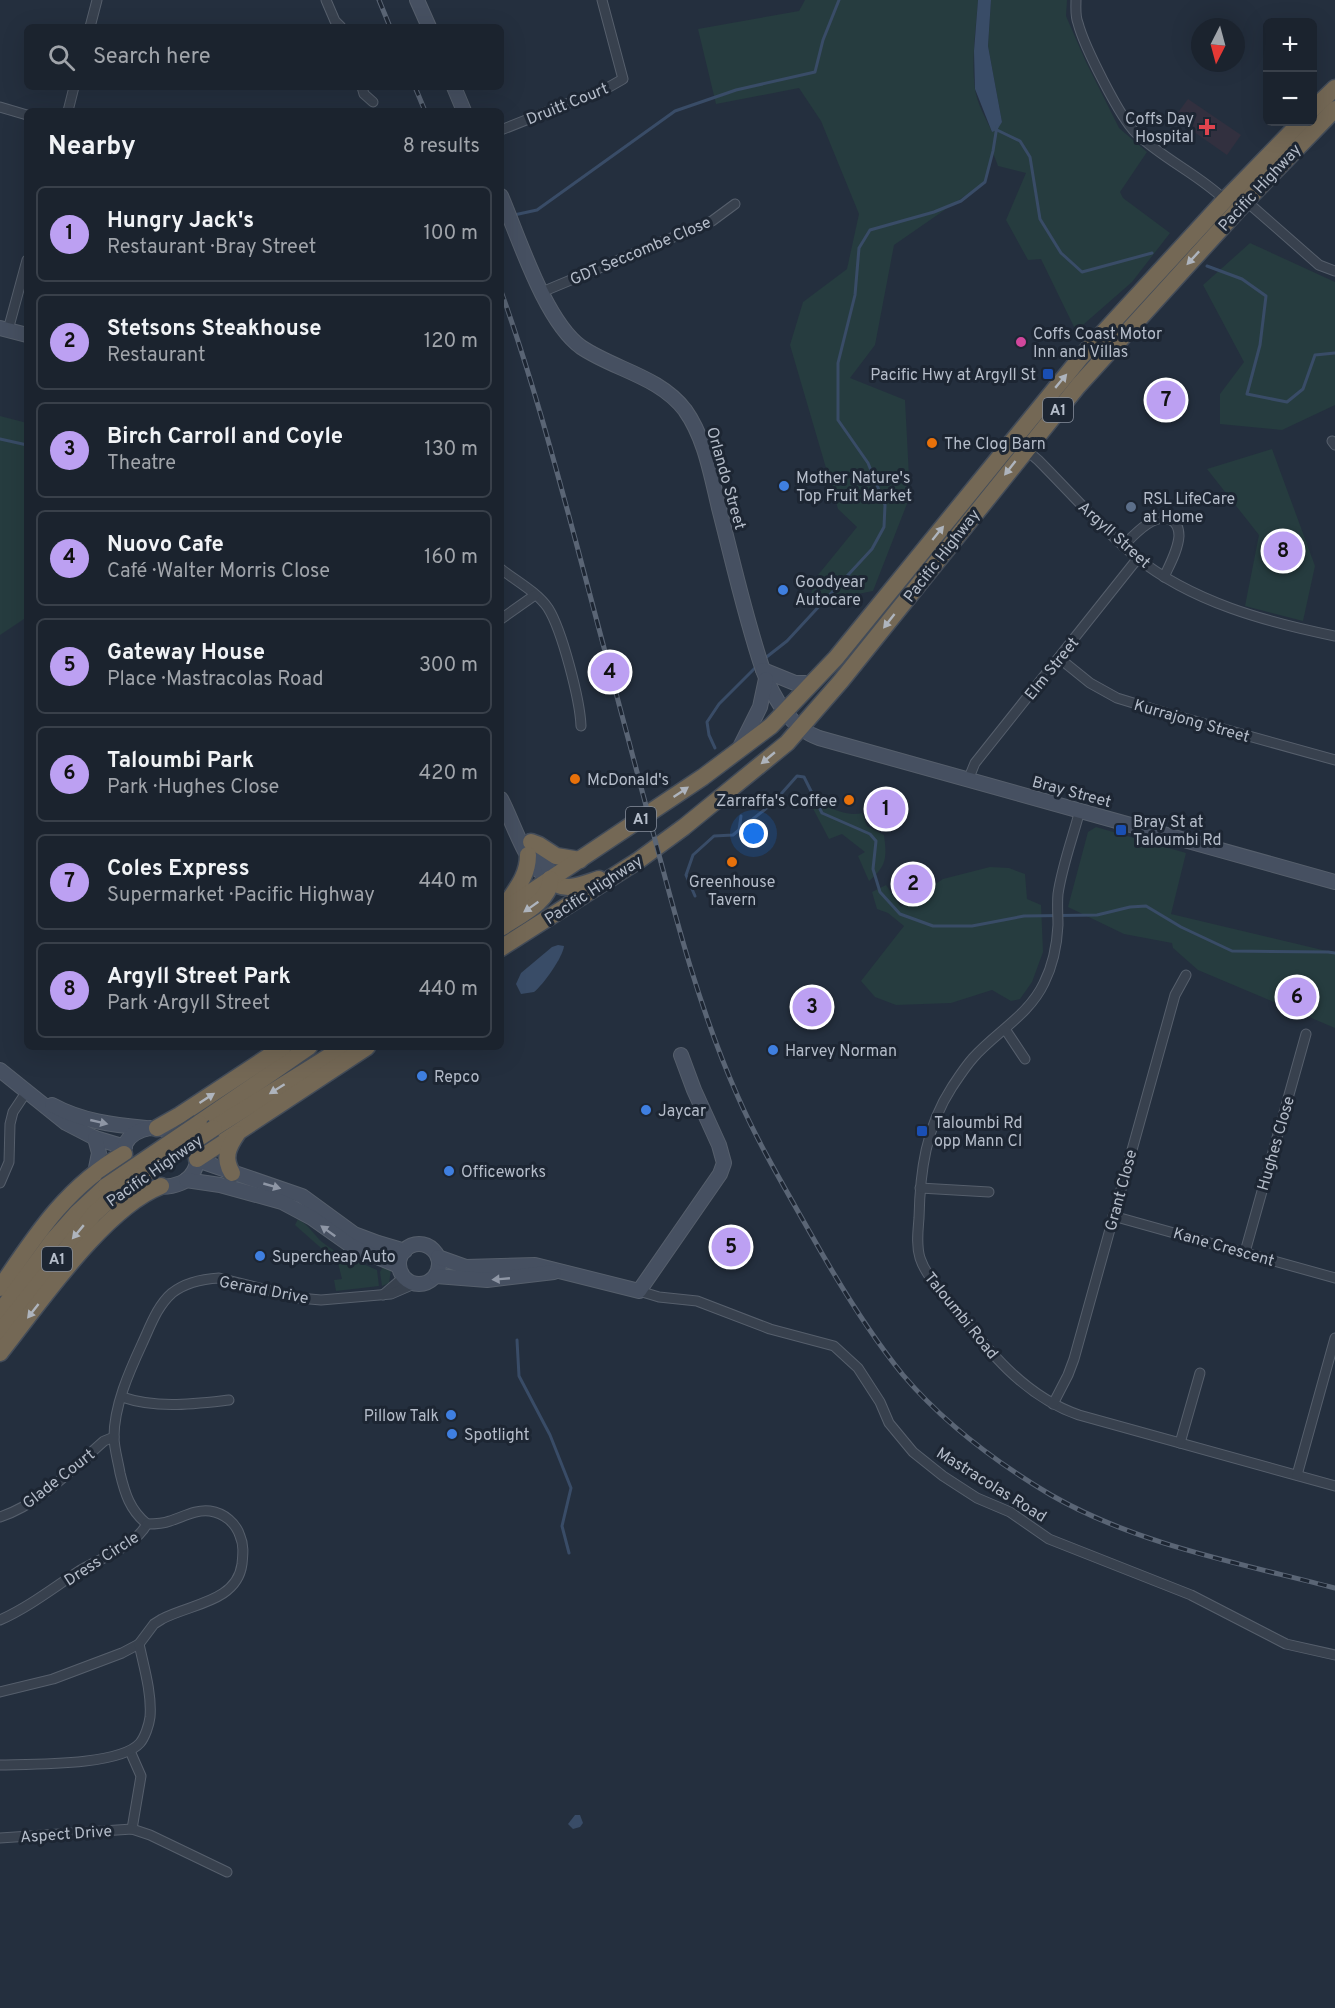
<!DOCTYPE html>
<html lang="en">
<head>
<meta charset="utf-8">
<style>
	:root { --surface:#1b232e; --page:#242b36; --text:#f1f3f6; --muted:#a0a4aa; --line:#39404a; --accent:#bca0f2 }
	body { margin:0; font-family:Overpass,sans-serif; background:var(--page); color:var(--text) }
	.controls { position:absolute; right:18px; top:18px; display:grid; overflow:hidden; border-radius:9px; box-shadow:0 6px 24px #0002 }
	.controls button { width:54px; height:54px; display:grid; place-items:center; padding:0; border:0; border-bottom:2px solid var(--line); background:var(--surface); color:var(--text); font:30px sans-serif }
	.compass { position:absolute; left:1191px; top:18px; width:54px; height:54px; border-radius:50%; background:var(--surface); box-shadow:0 6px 24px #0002; rotate:186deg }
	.you { position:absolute; left:754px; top:834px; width:21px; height:21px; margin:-15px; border:4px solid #fff; border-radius:50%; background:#1a73e8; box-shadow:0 0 0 9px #1a73e833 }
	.badge { display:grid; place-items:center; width:39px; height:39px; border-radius:50%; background:var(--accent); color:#111; font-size:20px; font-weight:700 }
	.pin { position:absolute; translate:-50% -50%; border:3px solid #fff; box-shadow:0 2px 6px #0006 }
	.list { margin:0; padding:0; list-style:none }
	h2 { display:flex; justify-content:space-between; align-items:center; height:78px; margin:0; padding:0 24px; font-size:26px }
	h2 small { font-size:20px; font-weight:400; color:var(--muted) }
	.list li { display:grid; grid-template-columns:39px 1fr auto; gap:18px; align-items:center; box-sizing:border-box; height:96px; margin:0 12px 12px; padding:0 12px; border:2px solid var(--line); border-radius:9px }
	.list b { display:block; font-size:22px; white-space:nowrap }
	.list p { margin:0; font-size:20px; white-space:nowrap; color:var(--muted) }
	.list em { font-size:20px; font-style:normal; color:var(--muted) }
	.icon { flex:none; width:33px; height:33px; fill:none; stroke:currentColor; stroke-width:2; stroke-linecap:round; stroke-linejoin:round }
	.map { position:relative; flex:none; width:1335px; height:2008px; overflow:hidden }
	.search { position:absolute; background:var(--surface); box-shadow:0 6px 24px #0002; left:24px; top:24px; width:480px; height:66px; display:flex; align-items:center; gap:15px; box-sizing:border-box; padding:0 21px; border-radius:9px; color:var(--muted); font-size:22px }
	.panel { position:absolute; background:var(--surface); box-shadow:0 6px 24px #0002; left:24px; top:108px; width:480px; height:942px; border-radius:9px }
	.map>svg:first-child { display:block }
</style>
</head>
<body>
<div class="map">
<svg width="1335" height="2008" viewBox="0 0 1335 2008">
	<rect width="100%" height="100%" fill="#242f3e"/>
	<path fill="#32303f" d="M1188,99l53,36 -14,20 -53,-37z"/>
	<g fill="#263c3f">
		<path d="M805,0h173c-2,29 -7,60 -3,89 2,15 11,29 17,43l10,-10 -14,-76 3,-46h76l-1,16 20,46 33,66 28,24 -27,40 3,6 47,35 -38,49 -56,49 -35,-72 -13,1 -22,-40 20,-47 -28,-7 -5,-13 -8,29 -91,63 -19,100 -25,33 55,22 5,96 -37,95 -66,13 11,-29 39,-48 -19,-18 -48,-164 13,-43 44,-33 12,-55 -38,-93 -22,-33 -83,16 -18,-75 101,-18z"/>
		<path d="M1250,243l85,39v123l-53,25 -62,-6v-30l24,-32 -41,-77z"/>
		<path d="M0,416l27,7v194l-27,18z"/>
		<path d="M1272,449l43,117 -12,55 -58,-15 14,-71 -52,-66z"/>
		<path d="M818,791l8,15c11,5 24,10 36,7l5,13 17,9c3,22 3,31 -15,46l-11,-25 7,-4 -23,-18 -13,5 -21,-40z"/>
		<path d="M1096,827l90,26 -15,61 164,39v75l-137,-58 -25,-22 -1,-5 -48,-9 -56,-27 20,-75z"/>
		<path d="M990,867l19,1 16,6 2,25 14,6 2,47 -11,30 -12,17 -9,2 -19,-11 -41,13 -55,2 -21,-8 -14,-16 43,-55 -16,-13 -11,-4 -5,-17 14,-7 15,22 42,-28z"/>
		<path d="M298,1219c12,7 15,15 24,23 17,14 35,19 55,28l2,16 -43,5 -2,-11 8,-1 -4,-16 -43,-38z"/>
		<path d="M384,1265l7,5 -2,13 -7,3 -2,-14z"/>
	</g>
	<g fill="#394c67">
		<path d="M978,0h13l-3,46 14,76 -5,8 -5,2 -17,-43 -1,-38z"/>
		<path d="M558,945l6,1c-1,11 -21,39 -30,46l-13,2 -5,-10 5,-11 31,-26z"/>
		<path d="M575,1815h5l3,8 -3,4 -7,2 -5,-5z"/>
	</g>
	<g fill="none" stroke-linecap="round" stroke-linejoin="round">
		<g stroke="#394c67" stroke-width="3">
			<path d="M997,130l23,11 10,16 10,62 21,34 21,19 70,-19"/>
			<path d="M514,215l23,-5 138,-99 61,-21 79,-18 8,-32 16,-40"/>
			<path d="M1207,266l35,13 24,17 -6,49 -13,49 40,8 16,-13 12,-34 20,-2"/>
			<path d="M0,439l27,6"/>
			<path d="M764,659l23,-18 85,-92 12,-22 1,-22 -17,-42 -30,-43v-57l17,-68 4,-47 11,-18 64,-18 27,-11 24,-19 8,-31 4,-25"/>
			<path d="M715,748l-6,-13 -2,-13 12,-18 38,-38"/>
			<path d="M739,830l34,-27 24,-27 7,1 18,36 48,21 6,7 -3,28 7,23 20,22 33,12h39l52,-10 73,-1 33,-8 16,-1 35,21 51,24 96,1 7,1"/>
			<path d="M695,896l-9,-21 7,-20 21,-19 19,-1 6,-5 2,-14"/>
			<path d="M517,1340l2,36 31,59 21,53 -9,38 7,27"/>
		</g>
		<g stroke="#565f6c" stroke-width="11">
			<g id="street">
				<path d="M326,0l9,21 6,6"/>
				<path d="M1076,0c0,7 -1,16 2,23 6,23 42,95 58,110 27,26 62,41 89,67"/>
				<path d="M90,27l7,-27"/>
				<path d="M362,87l2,7 9,8"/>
				<path d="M0,107l27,8"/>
				<path d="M68,111l6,-24"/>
				<path d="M501,130l108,-43 14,-8 -21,-79"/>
				<path d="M1246,201l73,64 16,6"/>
				<path d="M542,292l170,-71 23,-17"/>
				<path d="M8,330l19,-70"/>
				<path d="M1332,441l3,4"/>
				<path d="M1024,448l14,12c32,32 63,68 98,97 56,45 130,65 199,79"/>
				<path d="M1123,546c11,-11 31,-34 48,-26 6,3 8,10 8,16 -1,14 -9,28 -15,41"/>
				<path d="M501,569c15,12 36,23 47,39 14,22 32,92 33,118"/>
				<path d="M501,619l34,-24"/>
				<path d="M1059,658l31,25 27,15 49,15 169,47"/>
				<path d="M968,780l7,-17 163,-205"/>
				<path d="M1080,810c-7,27 -18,56 -22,84 -1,10 0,21 0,31 -1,20 -5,40 -14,58 -15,32 -48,49 -71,75 -8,9 -15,20 -21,29 -26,40 -32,84 -33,131 -1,13 -3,27 1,40 6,18 20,31 31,45 35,45 72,93 128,112l256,71"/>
				<path d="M1005,1029l20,30"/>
				<path d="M0,1183l9,-21 1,-38 3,-12 14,-21"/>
				<path d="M920,1188l69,4"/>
				<path d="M1113,1216l222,62"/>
				<path d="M1245,1252l61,-218"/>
				<path d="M639,1291l20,6 38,4 73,28 64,17 24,22 22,34 9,21 24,29 30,24 34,22 33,14 39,27 142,56 95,49 49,11"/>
				<path d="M383,1295l21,-18"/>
				<path d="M122,1397c35,12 71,7 107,3"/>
				<path d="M1053,1404l15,-29 6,-16 101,-364 11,-20"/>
				<path d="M1180,1443l20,-70"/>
				<path d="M1297,1475l38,-137"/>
				<path d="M0,1517c40,-13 73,-49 104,-76l10,-4"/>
				<path d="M147,1524c-17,-14 -22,-30 -27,-51 -2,-12 -6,-25 -6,-36 0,-31 15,-65 28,-93 8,-17 15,-38 30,-51 14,-11 30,-14 47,-15l80,20 22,2 70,-6 23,-10"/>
				<path d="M0,1620c29,-13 53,-32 79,-49 22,-13 55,-24 68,-47"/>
				<path d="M0,1692l53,-13 69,-26 17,-9 15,-20 8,-5c28,-15 75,-17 80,-55 1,-10 2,-19 -2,-28 -4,-13 -16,-23 -30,-25 -14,-2 -27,6 -40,10 -8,3 -15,3 -23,3"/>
				<path d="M130,1751l11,25 -9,53"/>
				<path d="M0,1765c30,-1 120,1 140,-22 5,-6 9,-18 10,-26 2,-23 -6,-50 -11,-73"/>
				<path d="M0,1838l132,-9 18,6 77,37"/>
			</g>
		</g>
		<g stroke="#565f6c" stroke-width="16">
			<g id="secondary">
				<path d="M417,0l12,27"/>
				<path d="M454,87l10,24"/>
				<path d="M501,196c18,42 44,125 80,151 34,23 78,29 104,63 20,28 26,65 34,98 14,54 26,109 44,162 10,28 28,58 56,68l516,144"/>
				<path d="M0,328l27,7"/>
				<path d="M763,670l32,13h18"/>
				<path d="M739,749l21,-42 6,-28"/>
				<path d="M501,799c14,26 23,66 49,80"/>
				<path d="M530,841l18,25 2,13"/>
				<path d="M0,1070l66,53 29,15 30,9"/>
				<path d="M52,1105c29,16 61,20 94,23"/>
				<path d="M150,1128c20,0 53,12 46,38 -2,7 -8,14 -15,17 -49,20 -84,-45 -31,-55z"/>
				<path d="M197,1160l105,36 52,38 24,9 27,8"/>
				<path d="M95,1173l4,-20 -4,-15"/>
				<path d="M186,1180l34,5 62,17 30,16 41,29 46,19"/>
				<circle cx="419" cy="1264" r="20"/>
				<path d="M438,1257l28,10 69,-2 104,26 81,-117 4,-11 -5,-18 -25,-55 -13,-35"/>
				<path d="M436,1276l51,4 67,-8"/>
			</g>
		</g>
		<g stroke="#434c59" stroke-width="19">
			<g id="highway">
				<path d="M1312,110l23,-22"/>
				<path d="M531,842l8,3 17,11 24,4"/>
				<path d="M550,879c13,15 33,5 49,0"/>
				<path d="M505,906c11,-17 23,-30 23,-51"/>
				<path d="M501,912l202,-135 68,-51 65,-68 245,-301 144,-157 76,-78"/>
				<path d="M501,928c16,-11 51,-27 49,-49"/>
				<path d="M501,948l138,-88 45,-33 103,-84 54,-62 237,-295 168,-185 89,-92"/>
				<path d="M199,1123l110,-76"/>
				<path d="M157,1128l23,-13 103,-68"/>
				<path d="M214,1128l130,-81"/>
				<path d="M197,1159l170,-112"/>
				<path d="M232,1173c-9,-15 -4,-26 5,-39"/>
				<path d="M0,1288c35,-52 67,-102 124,-134"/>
				<path d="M0,1312l53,-72 24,-27 29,-27"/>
				<path d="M0,1332l94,-118 25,-23"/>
				<path d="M0,1353c39,-49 104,-145 161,-167"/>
			</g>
		</g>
		<use href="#street" stroke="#38414e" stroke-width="9"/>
		<use href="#secondary" stroke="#465061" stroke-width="14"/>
		<use href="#highway" stroke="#746855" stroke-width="16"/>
		<g stroke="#5a6575" stroke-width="5">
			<g id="rail">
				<path d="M379,0l11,27"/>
				<path d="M415,87l10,24"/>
				<path d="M501,291c30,84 53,169 76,255 21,81 43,161 64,241 28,104 53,211 97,310 21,48 48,93 74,139 27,48 56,96 91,139 41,48 94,88 148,120 87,50 188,68 284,93"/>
			</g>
		</g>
		<use href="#rail" stroke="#1d2633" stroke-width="3" stroke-dasharray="9" stroke-linecap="butt"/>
		<g stroke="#434c59" stroke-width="19" stroke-linecap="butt">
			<g id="highway-bridge">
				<path d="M106,1186l93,-63"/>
				<path d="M119,1191l95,-63"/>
			</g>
		</g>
		<use href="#highway-bridge" stroke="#746855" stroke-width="16"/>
	</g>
	<defs><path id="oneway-solid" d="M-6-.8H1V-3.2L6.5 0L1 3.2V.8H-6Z" transform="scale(1.5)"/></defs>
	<g fill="#aeb4bd">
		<use href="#oneway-solid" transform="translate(1193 258) rotate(133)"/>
		<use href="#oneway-solid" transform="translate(1061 381) rotate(-50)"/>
		<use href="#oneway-solid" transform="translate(1010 468) rotate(128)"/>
		<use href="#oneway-solid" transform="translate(938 533) rotate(-51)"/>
		<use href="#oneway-solid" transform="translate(889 621) rotate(128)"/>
		<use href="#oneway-solid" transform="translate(768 758) rotate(140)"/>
		<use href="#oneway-solid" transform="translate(681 792) rotate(-34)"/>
		<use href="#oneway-solid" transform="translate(531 907) rotate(145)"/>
		<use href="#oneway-solid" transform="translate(277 1089) rotate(148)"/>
		<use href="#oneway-solid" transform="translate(207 1098) rotate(-33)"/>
		<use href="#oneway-solid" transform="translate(78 1232) rotate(130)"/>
		<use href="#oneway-solid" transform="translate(33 1311) rotate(128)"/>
	</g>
	<g fill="#8e96a5">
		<use href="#oneway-solid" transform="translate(99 1122) rotate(13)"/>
		<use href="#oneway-solid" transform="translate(272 1186) rotate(16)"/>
		<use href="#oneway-solid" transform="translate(328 1231) rotate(-144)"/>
		<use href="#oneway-solid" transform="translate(501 1279) rotate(175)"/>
	</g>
	<path fill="#e0444e" stroke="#1d2633" stroke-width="2" d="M1204 118h6v6h6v6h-6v6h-6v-6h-6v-6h6z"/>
	<circle fill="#d1479c" stroke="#1d2633" stroke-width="2" cx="1021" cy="342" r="6"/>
	<g fill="#1a4fb4" stroke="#1d2633" stroke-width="2">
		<rect x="1042" y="368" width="12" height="12" rx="3"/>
		<rect x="1115" y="824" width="12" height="12" rx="3"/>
		<rect x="916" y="1125" width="12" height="12" rx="3"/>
	</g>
	<g fill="#e8710a" stroke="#1d2633" stroke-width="2">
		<circle cx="932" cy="443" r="6"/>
		<circle cx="575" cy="779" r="6"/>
		<circle cx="849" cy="800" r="6"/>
		<circle cx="732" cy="862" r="6"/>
	</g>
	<g fill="#3f7fe0" stroke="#1d2633" stroke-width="2">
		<circle cx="784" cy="486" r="6"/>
		<circle cx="783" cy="590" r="6"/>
		<circle cx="773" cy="1050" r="6"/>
		<circle cx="422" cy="1076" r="6"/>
		<circle cx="646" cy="1110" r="6"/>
		<circle cx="449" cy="1171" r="6"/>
		<circle cx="260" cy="1256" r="6"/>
		<circle cx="451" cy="1415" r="6"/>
		<circle cx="452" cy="1434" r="6"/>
	</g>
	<circle fill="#5c6f8a" stroke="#1d2633" stroke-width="2" cx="1131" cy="507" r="6"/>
	<g text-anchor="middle" stroke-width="6" stroke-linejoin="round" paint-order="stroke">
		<g fill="#1d2633" stroke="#878f9c" stroke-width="1.5">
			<rect x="1043" y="398" width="30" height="24" rx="4.5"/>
			<rect x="626" y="807" width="30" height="24" rx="4.5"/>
			<rect x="42" y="1247" width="30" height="24" rx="4.5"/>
		</g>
		<g font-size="15" font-weight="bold" fill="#b4bcc9">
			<text x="1058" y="415">A1</text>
			<text x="641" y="824">A1</text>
			<text x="57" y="1264">A1</text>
		</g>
		<g font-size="16" fill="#b4bcc9" stroke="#1d2633">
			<text transform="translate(567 103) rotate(-22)" y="6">Druitt Court</text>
			<text transform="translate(1259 187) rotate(-47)" y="6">Pacific Highway</text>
			<text transform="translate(640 250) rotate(-23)" y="6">GDT Seccombe Close</text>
			<text transform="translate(727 478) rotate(74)" y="6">Orlando Street</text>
			<text transform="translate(1115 534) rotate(42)" y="6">Argyll Street</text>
			<text transform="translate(941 555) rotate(-52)" y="6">Pacific Highway</text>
			<text transform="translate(1051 668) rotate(-51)" y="6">Elm Street</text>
			<text transform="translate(1192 720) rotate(16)" y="6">Kurrajong Street</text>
			<text transform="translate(1072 791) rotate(15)" y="6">Bray Street</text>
			<text transform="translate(593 889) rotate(-33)" y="6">Pacific Highway</text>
			<text transform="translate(1275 1143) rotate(-74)" y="6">Hughes Close</text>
			<text transform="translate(154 1170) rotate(-35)" y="6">Pacific Highway</text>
			<text transform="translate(1120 1190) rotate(-75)" y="6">Grant Close</text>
			<text transform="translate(1224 1246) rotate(16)" y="6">Kane Crescent</text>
			<text transform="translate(264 1289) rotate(11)" y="6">Gerard Drive</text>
			<text transform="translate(962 1315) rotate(51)" y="6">Taloumbi Road</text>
			<text transform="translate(58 1478) rotate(-38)" y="6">Glade Court</text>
			<text transform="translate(992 1484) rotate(32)" y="6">Mastracolas Road</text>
			<text transform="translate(101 1558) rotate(-33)" y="6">Dress Circle</text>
			<text transform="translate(66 1833) rotate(-4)" y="6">Aspect Drive</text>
		</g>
		<g font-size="16" fill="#b4bcc9" stroke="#1d2633" text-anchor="start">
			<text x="1194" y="124" text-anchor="end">Coffs Day<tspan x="1194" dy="18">Hospital</tspan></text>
			<text x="1033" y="339">Coffs Coast Motor<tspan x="1033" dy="18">Inn and Villas</tspan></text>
			<text x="1036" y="380" text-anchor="end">Pacific Hwy at Argyll St</text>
			<text x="944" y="449">The Clog Barn</text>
			<text x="796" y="483">Mother Nature's<tspan x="796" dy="18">Top Fruit Market</tspan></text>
			<text x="1143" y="504">RSL LifeCare<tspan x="1143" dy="18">at Home</tspan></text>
			<text x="795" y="587">Goodyear<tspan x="795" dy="18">Autocare</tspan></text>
			<text x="587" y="785">McDonald's</text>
			<text x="837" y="806" text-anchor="end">Zarraffa's Coffee</text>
			<text x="1133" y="827">Bray St at<tspan x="1133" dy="18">Taloumbi Rd</tspan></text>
			<text x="732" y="887" text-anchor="middle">Greenhouse<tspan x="732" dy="18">Tavern</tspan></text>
			<text x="785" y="1056">Harvey Norman</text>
			<text x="434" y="1082">Repco</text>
			<text x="658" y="1116">Jaycar</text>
			<text x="934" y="1128">Taloumbi Rd<tspan x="934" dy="18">opp Mann Cl</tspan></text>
			<text x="461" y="1177">Officeworks</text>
			<text x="272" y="1262">Supercheap Auto</text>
			<text x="439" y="1421" text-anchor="end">Pillow Talk</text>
			<text x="464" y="1440">Spotlight</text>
		</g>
	</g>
</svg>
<div class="controls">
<button>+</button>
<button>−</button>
</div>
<svg class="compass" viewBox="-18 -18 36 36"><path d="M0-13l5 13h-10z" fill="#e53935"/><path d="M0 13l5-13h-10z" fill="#a0a4aa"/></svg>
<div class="you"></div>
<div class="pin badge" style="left:886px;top:809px">1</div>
<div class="pin badge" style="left:913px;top:884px">2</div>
<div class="pin badge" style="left:812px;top:1007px">3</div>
<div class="pin badge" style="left:610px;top:672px">4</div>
<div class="pin badge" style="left:731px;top:1247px">5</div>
<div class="pin badge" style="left:1297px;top:997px">6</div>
<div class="pin badge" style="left:1166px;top:400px">7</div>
<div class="pin badge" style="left:1283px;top:551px">8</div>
<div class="search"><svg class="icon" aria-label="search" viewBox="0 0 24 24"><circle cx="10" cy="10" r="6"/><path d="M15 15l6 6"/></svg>Search here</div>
<section class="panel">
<h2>Nearby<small>8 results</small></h2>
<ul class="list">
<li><span class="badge">1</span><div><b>Hungry Jack's</b><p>Restaurant · Bray Street</p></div><em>100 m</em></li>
<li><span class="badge">2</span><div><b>Stetsons Steakhouse</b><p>Restaurant</p></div><em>120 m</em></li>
<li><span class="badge">3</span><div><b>Birch Carroll and Coyle</b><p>Theatre</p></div><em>130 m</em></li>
<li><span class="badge">4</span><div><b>Nuovo Cafe</b><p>Café · Walter Morris Close</p></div><em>160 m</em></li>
<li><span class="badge">5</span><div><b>Gateway House</b><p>Place · Mastracolas Road</p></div><em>300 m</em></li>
<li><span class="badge">6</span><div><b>Taloumbi Park</b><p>Park · Hughes Close</p></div><em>420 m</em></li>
<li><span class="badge">7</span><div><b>Coles Express</b><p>Supermarket · Pacific Highway</p></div><em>440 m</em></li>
<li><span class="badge">8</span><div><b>Argyll Street Park</b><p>Park · Argyll Street</p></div><em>440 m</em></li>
</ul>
</section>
</div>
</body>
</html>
